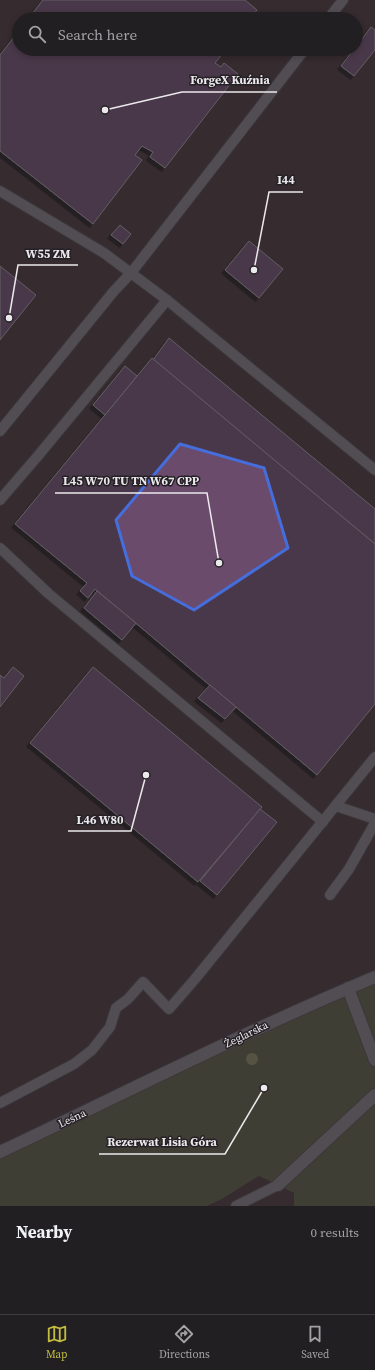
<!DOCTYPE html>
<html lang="en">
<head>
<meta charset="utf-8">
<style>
	:root { --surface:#221f22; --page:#2a272a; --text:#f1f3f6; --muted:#a2a2a5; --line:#3f3d40; --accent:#c2bd3f }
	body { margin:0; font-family:"Source Serif 4",serif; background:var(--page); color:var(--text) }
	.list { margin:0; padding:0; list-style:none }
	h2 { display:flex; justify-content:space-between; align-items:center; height:52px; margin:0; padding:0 16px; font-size:17px }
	h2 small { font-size:13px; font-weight:400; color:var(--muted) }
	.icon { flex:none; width:22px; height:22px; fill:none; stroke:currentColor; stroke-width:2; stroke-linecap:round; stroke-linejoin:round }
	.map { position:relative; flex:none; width:375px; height:1206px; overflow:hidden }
	.search { position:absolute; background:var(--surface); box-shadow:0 2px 6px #0003; left:12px; right:12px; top:12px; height:44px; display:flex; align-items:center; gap:10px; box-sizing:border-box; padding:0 14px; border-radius:22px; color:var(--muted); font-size:15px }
	.sheet { height:108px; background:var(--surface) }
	nav { display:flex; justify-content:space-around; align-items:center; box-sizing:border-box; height:56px; border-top:1px solid var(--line); background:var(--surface); font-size:11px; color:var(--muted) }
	nav a { display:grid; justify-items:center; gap:2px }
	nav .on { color:var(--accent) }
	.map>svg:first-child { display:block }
</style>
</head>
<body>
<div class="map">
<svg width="375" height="1206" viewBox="0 0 375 1206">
	<defs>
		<filter id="shadow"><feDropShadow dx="-3.5" dy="3.5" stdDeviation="0" flood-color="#0009"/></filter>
	</defs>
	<rect width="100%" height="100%" fill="#2e292e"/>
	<g fill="#402d31" fill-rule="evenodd">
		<path d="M0,0h375v970l-228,109 -147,68zM19,19h337v30h-337z"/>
		<path d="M259,1176l35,17v13h-85l13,-7z"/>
	</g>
	<path fill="#56573c" d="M375,970v236h-81v-13l-35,-17 -37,23 -15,7h-207v-59l147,-68z"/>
	<g fill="#6b4c6c" stroke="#a39da4" filter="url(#shadow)">
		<path d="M43,0h202l12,10 -7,9h-222z"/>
		<path d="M371,27l4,3v20l-21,26 -13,-10 13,-17h2v-2z"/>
		<path d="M19,31v18h207l-11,14 6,4 3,-4 14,11 -73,94 -15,-11 3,-5 -11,-6 -7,9 7,5 -49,64 -93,-73v-96z"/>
		<path d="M120,225l11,9 -8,10 -12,-9z"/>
		<path d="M249,241l34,28 -24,29 -34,-28z"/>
		<path d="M0,266l36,29 -36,45z"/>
		<path d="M169,338l206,171v35l-222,-184z"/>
		<path d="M152,358l223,186v160l-58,71 -222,-186 -7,9 -8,-7 7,-8 -72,-59z"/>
		<path d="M125,366l12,10 -32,39 -12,-10z"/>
		<path d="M97,591l39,32 -14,17 -38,-32z"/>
		<path d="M13,667l11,9 -24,31v-32l4,3z"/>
		<path d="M93,667l169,140 -64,75 -168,-139z"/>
		<path d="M210,685l26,22 -11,12 -27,-21z"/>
		<path d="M260,809l17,13 -60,73 -17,-14z"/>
	</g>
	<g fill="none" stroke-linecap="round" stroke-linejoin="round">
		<g stroke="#49464a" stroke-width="12">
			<g id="lane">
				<path d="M328,19l15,-19"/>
				<path d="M0,191l104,62 63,47 208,170"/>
				<path d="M0,431l114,-140 17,-18 174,-224"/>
				<path d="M0,500l37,-43 130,-157"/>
				<path d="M0,548l49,46 274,228"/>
				<path d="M336,806l39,13"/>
				<path d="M330,895l19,-26 26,-46"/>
				<path d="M0,1103l74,-39 18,-14 18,-23 6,-19 12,-9 15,-17 26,27 26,-30 180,-222"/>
				<path d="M236,1206l42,-21"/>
			</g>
		</g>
		<g stroke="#49464a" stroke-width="14">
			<g id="street">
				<path d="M348,988l27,72"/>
				<path d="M0,1152c125,-59 248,-122 375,-175"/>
				<path d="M278,1185l97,-90"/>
			</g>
		</g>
		<use href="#lane" stroke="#7e787e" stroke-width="10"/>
		<use href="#street" stroke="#7e787e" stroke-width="12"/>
	</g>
	<circle fill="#878661" cx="252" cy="1059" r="6"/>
	<path d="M0 0H375V1206H0ZM180,444l84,24 24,80 -94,62 -62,-34 -16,-56z" fill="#2e292e" fill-opacity=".55" fill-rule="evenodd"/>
	<path fill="none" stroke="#466ddc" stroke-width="3" stroke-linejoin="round" d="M180,444l84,24 24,80 -94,62 -62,-34 -16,-56z"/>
	<g text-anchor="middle" stroke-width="3" stroke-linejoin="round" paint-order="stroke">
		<g font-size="11" fill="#ece9ec" stroke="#242025">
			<text transform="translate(246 1034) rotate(-26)" y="4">Żeglarska</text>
			<text transform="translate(72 1118) rotate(-25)" y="4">Leśna</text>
		</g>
	</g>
	<path fill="none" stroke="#ece9ec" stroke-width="1.5" d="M105 110L182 92H277M254 270L269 192H303M9 318L18 265H78M219 563L207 493H55M146 775L131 831H68M264 1088L225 1154H99"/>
	<g fill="#ece9ec" stroke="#242025" stroke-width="1.5">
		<circle cx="105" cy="110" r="4"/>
		<circle cx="254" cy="270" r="4"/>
		<circle cx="9" cy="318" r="4"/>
		<circle cx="219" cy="563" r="4"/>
		<circle cx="146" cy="775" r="4"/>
		<circle cx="264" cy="1088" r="4"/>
	</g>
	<g font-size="12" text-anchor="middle" font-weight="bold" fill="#ece9ec" stroke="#242025" stroke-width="3" stroke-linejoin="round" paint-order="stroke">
		<text x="230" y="84">ForgeX Kuźnia</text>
		<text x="286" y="184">I44</text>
		<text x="48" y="258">W55 ZM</text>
		<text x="131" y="485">L45 W70 TU TN W67 CPP</text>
		<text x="100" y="824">L46 W80</text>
		<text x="162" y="1146">Rezerwat Lisia Góra</text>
	</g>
</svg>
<div class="search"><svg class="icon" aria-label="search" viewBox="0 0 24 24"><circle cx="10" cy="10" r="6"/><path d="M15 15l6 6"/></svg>Search here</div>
</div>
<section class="sheet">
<h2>Nearby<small>0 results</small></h2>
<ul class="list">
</ul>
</section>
<nav>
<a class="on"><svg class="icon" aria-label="map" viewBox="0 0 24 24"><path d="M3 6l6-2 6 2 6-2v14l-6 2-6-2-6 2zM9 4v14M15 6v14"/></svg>Map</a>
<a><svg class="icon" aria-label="directions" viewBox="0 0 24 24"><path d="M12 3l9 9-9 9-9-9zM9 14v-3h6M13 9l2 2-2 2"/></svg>Directions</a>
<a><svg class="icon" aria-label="saved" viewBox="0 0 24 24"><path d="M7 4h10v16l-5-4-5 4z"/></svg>Saved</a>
</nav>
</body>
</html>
